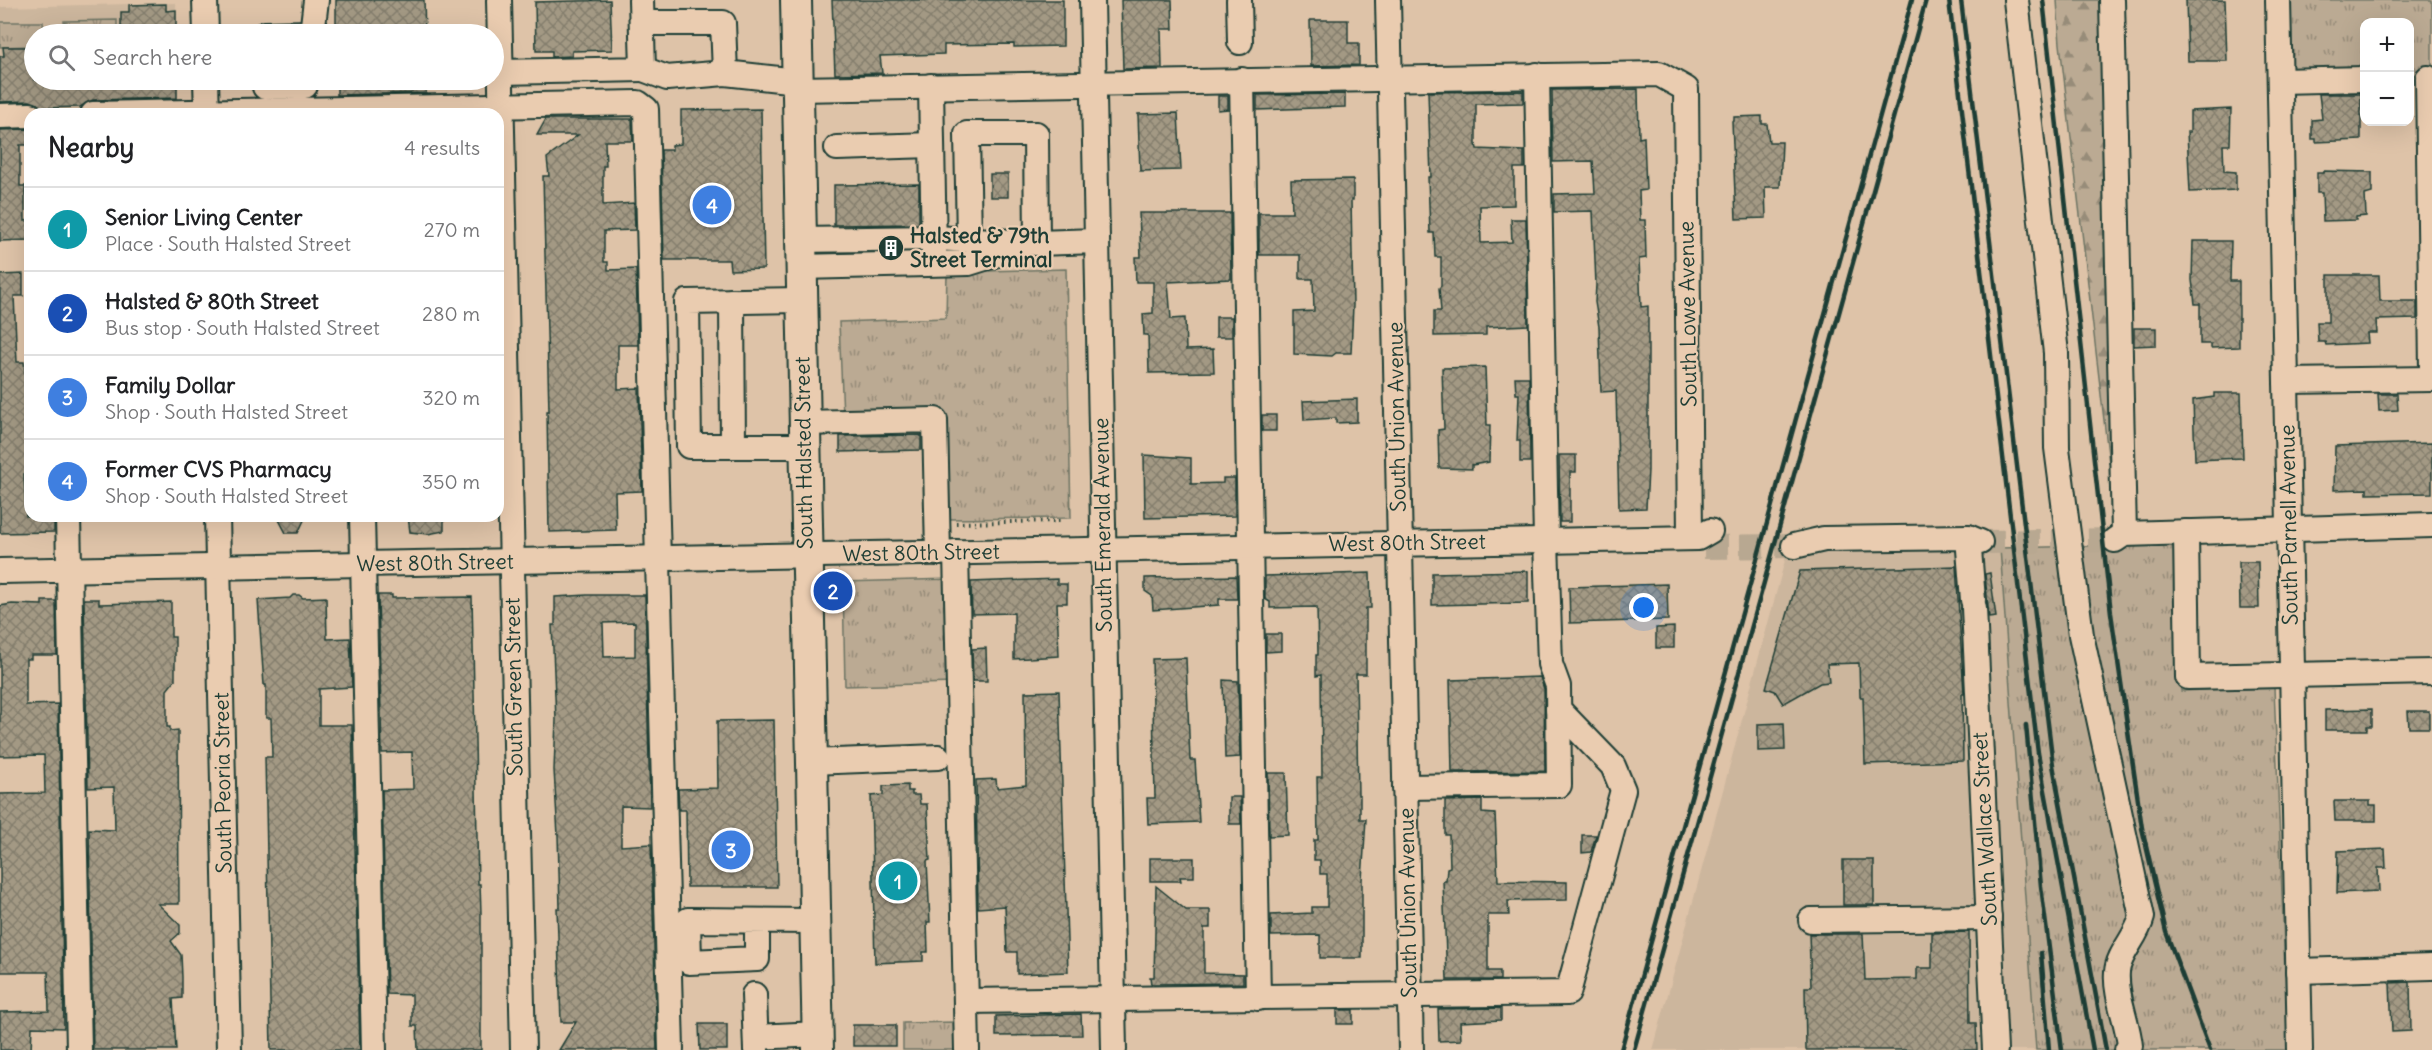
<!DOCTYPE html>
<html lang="en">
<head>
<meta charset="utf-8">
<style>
	:root { --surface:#fff; --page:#f6f6f6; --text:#202124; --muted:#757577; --line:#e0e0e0; --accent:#1f3d34 }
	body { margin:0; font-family:Delius,sans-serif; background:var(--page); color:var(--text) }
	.controls { position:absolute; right:18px; top:18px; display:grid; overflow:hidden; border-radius:12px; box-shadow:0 6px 24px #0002 }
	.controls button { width:54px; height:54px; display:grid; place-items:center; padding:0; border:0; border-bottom:2px solid var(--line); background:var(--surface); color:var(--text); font:30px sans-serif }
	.you { position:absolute; left:1644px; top:608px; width:21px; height:21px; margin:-15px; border:4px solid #fff; border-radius:50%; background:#1a73e8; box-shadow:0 0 0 9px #1a73e833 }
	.badge { display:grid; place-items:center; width:39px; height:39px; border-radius:50%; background:var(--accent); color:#fff; font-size:20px; font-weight:700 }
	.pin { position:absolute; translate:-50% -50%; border:3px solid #fff; box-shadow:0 2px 6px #0006 }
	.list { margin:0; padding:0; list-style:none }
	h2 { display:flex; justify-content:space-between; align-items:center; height:78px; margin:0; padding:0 24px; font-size:26px }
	h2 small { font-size:20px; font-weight:400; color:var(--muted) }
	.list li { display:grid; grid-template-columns:39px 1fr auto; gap:18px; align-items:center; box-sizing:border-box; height:84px; padding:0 24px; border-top:2px solid var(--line) }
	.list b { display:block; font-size:22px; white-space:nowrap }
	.list p { margin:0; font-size:20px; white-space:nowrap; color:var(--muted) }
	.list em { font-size:20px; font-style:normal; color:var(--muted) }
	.icon { flex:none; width:33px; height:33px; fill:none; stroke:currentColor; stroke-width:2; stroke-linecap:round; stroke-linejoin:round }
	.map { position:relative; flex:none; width:2432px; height:1050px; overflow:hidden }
	.search { position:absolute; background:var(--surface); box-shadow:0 6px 24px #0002; left:24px; top:24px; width:480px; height:66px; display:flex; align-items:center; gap:15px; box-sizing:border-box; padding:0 21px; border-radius:33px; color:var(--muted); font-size:22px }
	.panel { position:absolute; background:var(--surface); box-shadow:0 6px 24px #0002; left:24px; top:108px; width:480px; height:414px; border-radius:18px }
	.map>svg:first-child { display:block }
</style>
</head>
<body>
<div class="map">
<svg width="2432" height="1050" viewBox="0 0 2432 1050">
	<defs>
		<pattern id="grass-tufts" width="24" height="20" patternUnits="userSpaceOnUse" patternTransform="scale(1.5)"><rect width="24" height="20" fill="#bbaa93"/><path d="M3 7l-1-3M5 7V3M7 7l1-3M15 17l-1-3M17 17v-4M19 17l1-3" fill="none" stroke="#978c79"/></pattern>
		<pattern id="forest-firs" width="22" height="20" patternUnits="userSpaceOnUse" patternTransform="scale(1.5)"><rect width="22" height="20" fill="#bbaa93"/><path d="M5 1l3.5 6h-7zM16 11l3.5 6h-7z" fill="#978c79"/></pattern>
		<pattern id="building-cross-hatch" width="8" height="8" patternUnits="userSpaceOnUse" patternTransform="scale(1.5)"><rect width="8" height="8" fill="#a39984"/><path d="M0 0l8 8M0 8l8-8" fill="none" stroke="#847e6d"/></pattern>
	</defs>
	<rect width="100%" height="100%" fill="#dec3a8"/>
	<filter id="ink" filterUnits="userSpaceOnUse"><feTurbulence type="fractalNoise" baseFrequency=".0167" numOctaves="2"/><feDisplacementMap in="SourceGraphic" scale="12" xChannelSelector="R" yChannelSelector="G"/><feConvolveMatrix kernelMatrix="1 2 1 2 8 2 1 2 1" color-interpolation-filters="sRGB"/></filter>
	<g filter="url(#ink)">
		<g fill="#ccb69d">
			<path d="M176,3l1,31h-143v46h144v30l-178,2v-105z"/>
			<path d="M2000,548l36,502h-383l135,-501z"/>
		</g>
		<g fill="url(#grass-tufts)" stroke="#6d7464" stroke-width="1.5">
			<path d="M2290,0h142v75h-22v-53h-46v53l-72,1z"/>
			<path d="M117,20v14h-53v-13z"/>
			<path d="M0,22h43l1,12h-10v12l-34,1z"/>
			<path d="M1066,269l5,249 -125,1 -5,-105 -98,2 -4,-94 107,-4 1,-46z"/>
			<path d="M2178,544l3,147 93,-4 14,363h-252l-36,-502z"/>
			<path d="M951,579l3,104 -109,3 -2,-104z"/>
			<path d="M956,1022v28h-53v-27z"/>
		</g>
		<path fill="url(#forest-firs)" stroke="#6d7464" stroke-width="1.5" d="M2057,0h46l6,463 -49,-419z"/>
		<g fill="url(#building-cross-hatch)" stroke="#1f3d34" stroke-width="1.5" fill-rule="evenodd">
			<path d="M336,0h88l1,34h-89z"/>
			<path d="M610,0l2,50 -40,1v5l-20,1v-6h-16l-1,-49z"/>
			<path d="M832,0h231v46l-49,1v-3l-70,1v9l-64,2 2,17 -47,1z"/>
			<path d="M1121,0h51l1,29h-12l1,39 -39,1z"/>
			<path d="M2186,0h39l2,61h-39z"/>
			<path d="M166,4v7l10,-1v24h-55v-22h8v-7z"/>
			<path d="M1310,20h38v23h11v22l-48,1z"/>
			<path d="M3,47h31v33h143v18l-84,2 -13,7 -38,1 -12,-7 -30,1v-46h4z"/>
			<path d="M337,80h89v13l-89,2z"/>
			<path d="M1638,89l1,49 5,-1 2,53 -7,1 1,29h5l1,38 -7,1 2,48 7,-1v164l-2,38 -27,1 -3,-118 -15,1 -2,-65 -4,-25 1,-17 -3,-74 -39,1v-18l41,-1 -2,-32 -40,1 -1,-72z"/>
			<path d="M1523,91v12l-47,1v40l1,5 47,2v17h-10v37l-34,1 1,37 31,-1 -1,-23h15l2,106 -42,2v8l-52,1v-25h7l-2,-23 2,-2v-29h-6l-1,-24h-4l-2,-56h3l-3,-85z"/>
			<path d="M1345,94v13l-88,3v-15z"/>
			<path d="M2319,94h42v46l-45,2v-3h-4v-19l10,-1z"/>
			<path d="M1218,96h10v13l-10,1z"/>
			<path d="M761,109l3,160 -34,1 -1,-10h-65l-3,-110h11v-5l9,-1v-34z"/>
			<path d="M2231,109l-1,36h-7l1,26 12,1v18l-46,2 -3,-60h3v-21z"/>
			<path d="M1178,113l3,57 -41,1 -2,-57z"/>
			<path d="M1762,116v8h5l2,18h13l-2,45h-15l1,31 -30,1 -4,-98h2v-4z"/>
			<path d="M546,119h86l1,22h-28l1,25h-3v39l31,-2 1,27 -31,1v31h4v8l28,-1 2,76h-20v44l21,-1 3,103 -27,1 1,38 -67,2 -2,-121h2l-6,-235h6l-2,-18 31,-23h-41z"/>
			<path d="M30,129v16h-10v41h5v35l5,-1v20l-30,1v-111z"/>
			<path d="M2323,171l49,1v21l-7,2 1,21 -10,1v3l-33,1 -1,-28h-5v-20h6z"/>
			<rect x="990" y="174" width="18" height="23"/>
			<path d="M1353,179v21h-2l2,105 -2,48h-15l-4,3 -38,-2v-42l20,-1 -1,-32h-13v-24h-41v-42h33l-1,-33z"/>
			<path d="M919,184v40l-85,1v-40z"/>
			<path d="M1139,213h91l1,66 -63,3 3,37 14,-1 1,32 27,-1 1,23 -65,1 -1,-38h-4l-1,-21 10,-1v-31h-17l-1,-25h6z"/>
			<path d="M2193,241h38l-1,40h9v66l-28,1v-4h-11v-40h-5l-3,-24z"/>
			<path d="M23,274v22h-9l3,66h7l3,29 3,83h-6l2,42h28v16l-54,1v-258z"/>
			<path d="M2328,275h51l1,26h37v18l-41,1 1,13h-10l1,10 -42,2 -1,-3h-7l-1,-20h11z"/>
			<rect x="1216" y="317" width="16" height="20"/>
			<path d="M2134,328h22v17l-22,1z"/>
			<path d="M1485,367l2,58h3l-1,37 -17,3v4l-33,-1 -1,-38 6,-1 -2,-61z"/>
			<path d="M1515,377h14l1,85h-10v-21h-3l2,-47h-3z"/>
			<path d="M2214,393h27l2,65 -48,2 -2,-60 21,-3z"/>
			<path d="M2378,394h19l1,16 -19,1z"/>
			<path d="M1357,399v23l-21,1v-5l-32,2 -1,-19z"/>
			<rect x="1262" y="415" width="14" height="16"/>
			<path d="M921,435v15l-81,2v-16z"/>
			<path d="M2432,443v50l-65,1v-5l-33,1 1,-44z"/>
			<path d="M1144,455l47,3v26l32,-1v-5h12v38l-90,2z"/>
			<path d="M1559,455h17v17h-6v50h-10z"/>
			<path d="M277,516h29l-8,17h-12z"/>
			<path d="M408,516h36v15l-16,3 -18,-2z"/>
			<path d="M2239,562h19l1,46h-19z"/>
			<path d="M1956,566l8,128h-2l1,67 -98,3 -2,-67h-3l-1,-34 -32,1 2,18 -9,1 -37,21 -8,-13 -9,-3 34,-117z"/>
			<path d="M1528,571v32l-96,2v-32z"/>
			<path d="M1370,573l1,35h-5v66h-10l2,121h2v24h6l-4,61v78h-42v-23l-49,1v-21l41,-2v-6h15v-33h-7v-14h-6v-20h4l-1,-63h5l-1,-102 -5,1v-21h2l-1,-48 -47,1v-6l-5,-3v-23z"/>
			<path d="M1990,573l6,44 -7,1 -4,-44z"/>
			<path d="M1236,576l1,23h-18v6l-66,5 -1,-14 -7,-5v-13z"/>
			<path d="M1057,579v5h10v19h-10l2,53 -45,3v-46l-42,1 -1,-32z"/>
			<path d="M1667,584l1,36 -98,3 -1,-36z"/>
			<path d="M293,595h6l4,3 23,-1 1,42 23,-1 2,49 -33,2v36h33l8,325h-89l-6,-293h7l-1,-39h-5v-33h-2l-6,-85 32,-2z"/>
			<path d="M378,595h14v3l80,-1 6,287h2l1,29v137h-63l-1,-24h-5v-31l-25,-1 -5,-204 31,-1 -1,-37 -30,1z"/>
			<path d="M587,595h58l5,212 -29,-1v40l30,-2 6,206h-98l17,-28h-15l-4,-114h3l-2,-73 -4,-65 2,-50 -4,-95h3v-28zM635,622v34l-31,1 -1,-34z"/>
			<path d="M84,599h15v5l72,-2v35h4v43l-8,10v37h3v4l8,-1 1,174h-21l22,21v8l-9,8 10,14 1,22v21l-9,1 3,51h-83l-4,-221 26,1 -1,-43 -26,1z"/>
			<path d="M42,601h14l1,54h-26v4h-5v46l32,-1 6,324 -32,-1 -1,23h-31v-38l49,-1 -1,-39h-48v-178l45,-1 -1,-38 -44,1v-150l12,-2 30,1z"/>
			<path d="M1674,627v21h-18v-20z"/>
			<path d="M1266,634h15v17l-15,1z"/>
			<path d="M986,648l1,33h-14l-1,-32z"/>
			<path d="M1186,658l4,102h5l4,62 -51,2 -1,-26h8l-3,-139z"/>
			<path d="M1540,677l4,12 1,82 -93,1 -2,-92z"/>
			<path d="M1223,680l15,1 2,76 -15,1z"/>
			<path d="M1059,691l9,281 -51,2v-22h-10l-2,-46 -27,2 -2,-128 20,-1 1,9 29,-3 -1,-93z"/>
			<path d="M2372,709v17h-5v4h-42v-20z"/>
			<path d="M2408,711h21v17h-20z"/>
			<path d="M774,720l3,167h-90l-1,-77h-7l-1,-21 40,-1 -1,-67z"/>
			<path d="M1784,723l1,27 -27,1v-27z"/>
			<path d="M1268,773h18l2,62 -19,1z"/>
			<path d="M908,785v6h4v4h7l1,9h7l3,56 -3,1 3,61h-3l1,30h-5v9l-48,2 -4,-167 12,-1v-9z"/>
			<path d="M1229,797h11l1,27h-12z"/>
			<path d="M1482,800v13l13,1 3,67 69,1v18l-59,1 1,14h-21v56h12v9h-53l-4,-99h3l1,-13 3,-1 -1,-32h-4v-34z"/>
			<path d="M2334,801h36v4h6v16h-41z"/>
			<path d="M1582,835h14l-5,17 -9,1z"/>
			<path d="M2385,849l1,19h-8l1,23 -42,2 1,-42z"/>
			<path d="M1150,858h44v19h-14l1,4h-31z"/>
			<rect x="1843" y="860" width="31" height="45"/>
			<path d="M1156,886l30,24h24v18h-6v45l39,1v9l-92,1 -1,-7h4z"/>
			<path d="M1969,932l1,91h6l1,27h-171l-1,-63h6l-2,-53h54l2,46 52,-1v-11h15v-35z"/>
			<path d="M2410,982l1,49 -19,1 -2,-49z"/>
			<path d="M1501,1008v12l-41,2 1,18 -22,1 -1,-32z"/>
			<rect x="1337" y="1010" width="16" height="14"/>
			<path d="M1081,1014l1,21 -86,1v-20z"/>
			<path d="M699,1024h28v26h-27z"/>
			<rect x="853" y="1025" width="43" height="21"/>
		</g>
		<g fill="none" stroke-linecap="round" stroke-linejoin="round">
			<g stroke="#b8a891" stroke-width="24" stroke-dasharray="24 12" stroke-linecap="butt">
				<path d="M1980,542l135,-2"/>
				<path d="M1704,547l90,-1"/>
			</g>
			<g stroke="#1f3d34" stroke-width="28">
				<g id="minor">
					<path d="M205,0l1,34"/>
					<path d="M499,0l24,1050"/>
					<path d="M1092,0l22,1050"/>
					<path d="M1239,0l1,42"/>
					<path d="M1388,0l23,1050"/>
					<path d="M2016,0l40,353 1,95 24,187 61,282c-5,20 -24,37 -25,55 -2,24 11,50 13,74l-3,4"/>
					<path d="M2112,0l12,534"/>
					<path d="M2278,0l22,1050"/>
					<path d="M642,23h81l2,50 -58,5 -24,-9"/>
					<path d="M265,34l47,-1"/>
					<path d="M312,34l4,-34"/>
					<path d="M501,72l142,-3 -2,-69"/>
					<path d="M725,73l72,8"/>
					<path d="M2428,78l4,291"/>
					<path d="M206,80l1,34"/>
					<path d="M265,80v7l40,-1 1,-6"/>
					<path d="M1242,80l16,918"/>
					<path d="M2280,81l84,-2"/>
					<path d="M931,86l3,166"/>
					<path d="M797,89l862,-15 27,15 4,449"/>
					<path d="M93,114l545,-11 8,6 25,941"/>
					<path d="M0,116l30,-1"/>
					<path d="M837,148l95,-3"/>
					<path d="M969,239l-2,-105h69l1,109"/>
					<path d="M800,240l134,-2 103,5 60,-2"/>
					<path d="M800,267l169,-4 51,-16"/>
					<path d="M801,300l-114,2 2,144h115"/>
					<path d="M732,301l1,145"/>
					<path d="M2286,381l146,-2"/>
					<path d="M803,423l132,-3 3,133"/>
					<path d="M68,516l11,534"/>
					<path d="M217,516l12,534"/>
					<path d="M362,516l12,534"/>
					<path d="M2186,532l2,145 244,-5"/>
					<path d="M1968,537l5,63"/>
					<path d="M2115,540l9,-6 308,-9"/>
					<path d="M1794,546l30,-7 144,-2 12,5"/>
					<path d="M956,552l11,498"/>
					<path d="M0,571l1698,-33 12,-7"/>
					<path d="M1974,608l21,442"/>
					<path d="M811,762l127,-5"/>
					<path d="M1405,787l154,-2 -1,-99 -8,-22 -4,-123 -9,-466"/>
					<path d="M1811,920l178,-2"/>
					<path d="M757,921v38l-68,3 -1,-42 126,1"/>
					<path d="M2298,971l134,-4"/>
					<path d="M754,995l2,55"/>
					<path d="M966,1001l602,-8 55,-203 -10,-24 -55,-57"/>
					<path d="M756,1037l62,-3"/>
				</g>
			</g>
			<g stroke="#1f3d34" stroke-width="34">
				<path id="major" d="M796,0l22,1050"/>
			</g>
			<path stroke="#1f3d34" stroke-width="4" stroke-dasharray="1.5 4.5" stroke-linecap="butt" d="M956,523l104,-2"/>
			<use href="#minor" stroke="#eaccb0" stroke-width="24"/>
			<use href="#major" stroke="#eaccb0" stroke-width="30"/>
			<g stroke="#1f3d34" stroke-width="4.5">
				<path d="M1949,0l89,753 55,297"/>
				<path d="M1961,0l92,765 53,285"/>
				<path d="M2043,0l68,613 31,215 24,104 44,118"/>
				<path d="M2026,725l15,161 21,164"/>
				<path d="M2041,953l8,97"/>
				<path d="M1621,1050l291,-1050"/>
				<path d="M1634,1050l292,-1050"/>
			</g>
		</g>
	</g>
	<defs>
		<g id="building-disc" transform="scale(1.35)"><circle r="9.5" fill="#1f3d34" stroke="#eaccb0"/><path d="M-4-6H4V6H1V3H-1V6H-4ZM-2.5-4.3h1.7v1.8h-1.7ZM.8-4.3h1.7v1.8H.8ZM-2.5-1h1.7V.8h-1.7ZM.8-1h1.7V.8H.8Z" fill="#fff"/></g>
	</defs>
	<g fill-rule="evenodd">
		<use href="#building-disc" x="891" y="248"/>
	</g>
	<g text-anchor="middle" stroke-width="4.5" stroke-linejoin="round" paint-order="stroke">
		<g font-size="21" font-weight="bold" fill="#1f3d34" stroke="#eaccb0" text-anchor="start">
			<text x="910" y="243">Halsted &amp; 79th<tspan x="910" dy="24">Street Terminal</tspan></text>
		</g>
		<g font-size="21" fill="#1f3d34" stroke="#eaccb0">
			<text transform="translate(1688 314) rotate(-91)" y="7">South Lowe Avenue</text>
			<text transform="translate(1397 417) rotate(-91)" y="7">South Union Avenue</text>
			<text transform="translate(804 453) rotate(-91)" y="7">South Halsted Street</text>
			<text transform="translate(1103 525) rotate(-91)" y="7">South Emerald Avenue</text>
			<text transform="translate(2289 525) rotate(-91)" y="7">South Parnell Avenue</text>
			<text transform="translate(1407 543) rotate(-1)" y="7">West 80th Street</text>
			<text transform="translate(921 553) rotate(-1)" y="7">West 80th Street</text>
			<text transform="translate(435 563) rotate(-1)" y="7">West 80th Street</text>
			<text transform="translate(514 687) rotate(-91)" y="7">South Green Street</text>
			<text transform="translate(223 783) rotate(-91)" y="7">South Peoria Street</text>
			<text transform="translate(1985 829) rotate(-93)" y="7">South Wallace Street</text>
			<text transform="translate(1408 903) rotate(-91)" y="7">South Union Avenue</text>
		</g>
	</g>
</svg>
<div class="controls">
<button>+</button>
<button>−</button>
</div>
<div class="you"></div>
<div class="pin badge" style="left:898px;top:881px;background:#0f9aa8">1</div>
<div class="pin badge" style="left:833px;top:591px;background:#1a4fb4">2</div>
<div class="pin badge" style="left:731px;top:850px;background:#3f7fe0">3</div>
<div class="pin badge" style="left:712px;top:205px;background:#3f7fe0">4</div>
<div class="search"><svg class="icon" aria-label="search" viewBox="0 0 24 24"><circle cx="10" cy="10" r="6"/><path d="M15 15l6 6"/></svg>Search here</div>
<section class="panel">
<h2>Nearby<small>4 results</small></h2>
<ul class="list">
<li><span class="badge" style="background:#0f9aa8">1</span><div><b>Senior Living Center</b><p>Place · South Halsted Street</p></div><em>270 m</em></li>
<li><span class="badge" style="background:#1a4fb4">2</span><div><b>Halsted &amp; 80th Street</b><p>Bus stop · South Halsted Street</p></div><em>280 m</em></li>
<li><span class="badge" style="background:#3f7fe0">3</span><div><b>Family Dollar</b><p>Shop · South Halsted Street</p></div><em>320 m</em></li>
<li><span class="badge" style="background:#3f7fe0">4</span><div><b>Former CVS Pharmacy</b><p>Shop · South Halsted Street</p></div><em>350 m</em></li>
</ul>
</section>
</div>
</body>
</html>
